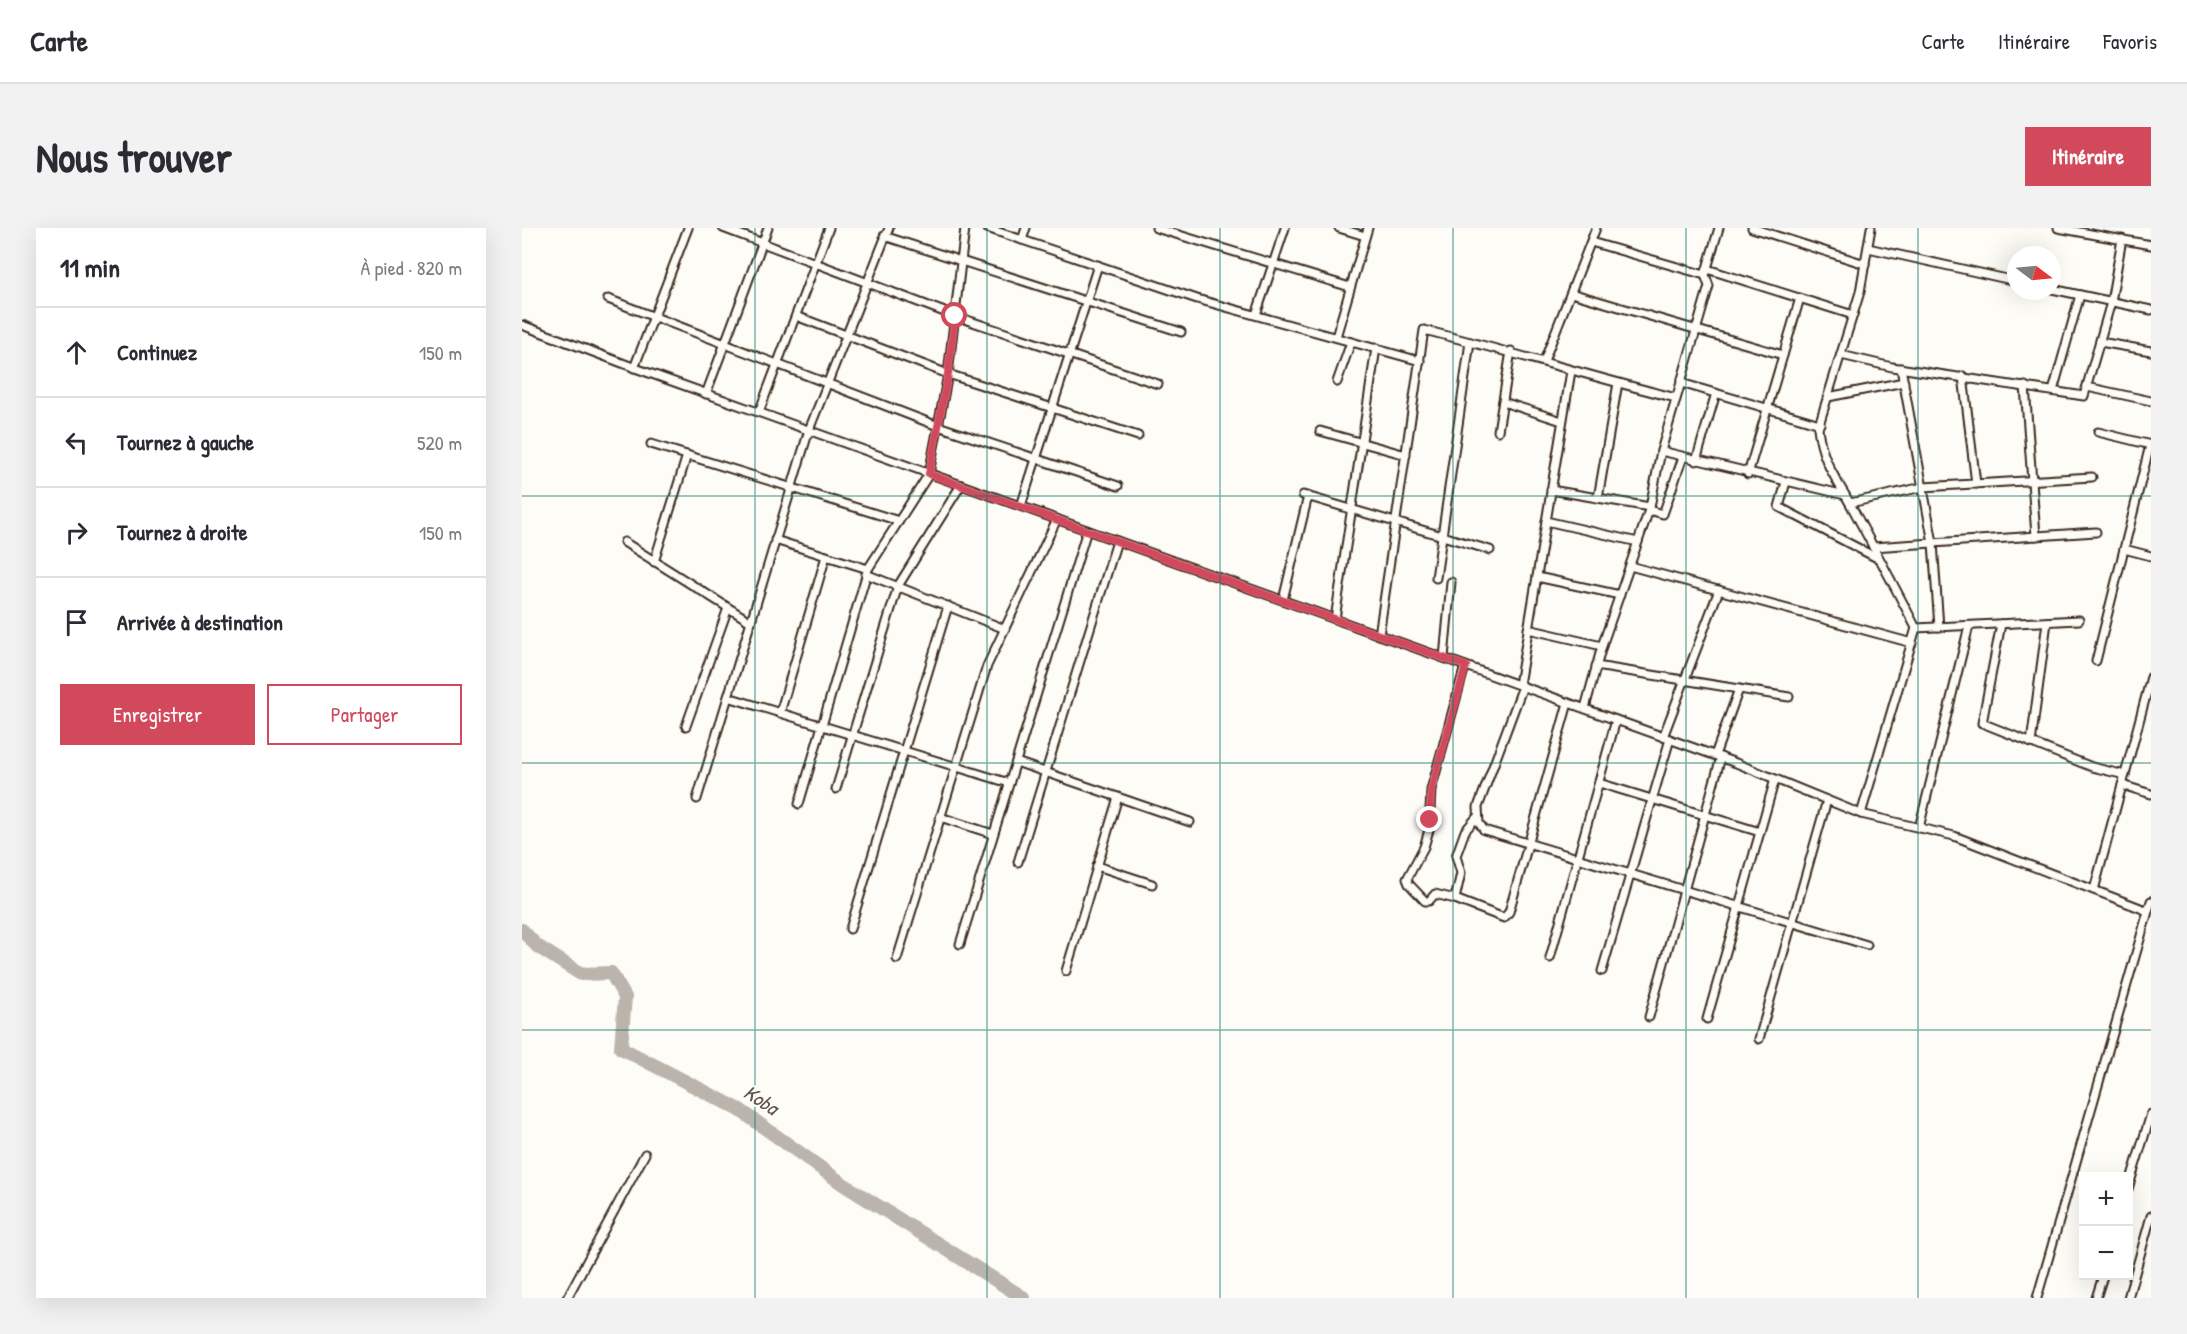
<!DOCTYPE html>
<html lang="fr">
<head>
<meta charset="utf-8">
<style>
	:root { --surface:#fff; --page:#f2f2f3; --text:#2b2b33; --muted:#7c7c81; --line:#e1e1e2; --accent:#d1495b }
	body { margin:0; font-family:"Patrick Hand",sans-serif; background:var(--page); color:var(--text) }
	.controls { position:absolute; right:18px; bottom:18px; display:grid; overflow:hidden; border-radius:0px; box-shadow:0 6px 24px #0002 }
	.controls button { width:54px; height:54px; display:grid; place-items:center; padding:0; border:0; border-bottom:2px solid var(--line); background:var(--surface); color:var(--text); font:30px sans-serif }
	.compass { position:absolute; left:1485px; top:18px; width:54px; height:54px; border-radius:50%; background:var(--surface); box-shadow:0 6px 24px #0002; rotate:106deg }
	.stop { position:absolute; width:18px; height:18px; margin:-14px; border:4px solid #d1495b; border-radius:50%; background:#fff }
	.stop.end { background:#d1495b; border-color:#fff; box-shadow:0 2px 6px #0008 }
	.list { margin:0; padding:0; list-style:none }
	h2 { display:flex; justify-content:space-between; align-items:center; height:78px; margin:0; padding:0 24px; font-size:26px }
	h2 small { font-size:20px; font-weight:400; color:var(--muted) }
	.list li { display:grid; grid-template-columns:39px 1fr auto; gap:18px; align-items:center; box-sizing:border-box; height:90px; padding:0 24px; border-top:2px solid var(--line) }
	.list b { display:block; font-size:22px; white-space:nowrap }
	.list em { font-size:20px; font-style:normal; color:var(--muted) }
	.actions { display:flex; gap:12px; padding:18px 24px }
	.actions a { flex:1; padding:14px 0; border:2px solid var(--accent); border-radius:0px; text-align:center; font-size:21px; color:var(--accent) }
	.actions .main { background:var(--accent); color:#fff }
	.icon { flex:none; width:33px; height:33px; fill:none; stroke:currentColor; stroke-width:2; stroke-linecap:round; stroke-linejoin:round }
	.map { position:relative; flex:none; width:1629px; height:1070px; overflow:hidden; border-radius:0px }
	header { display:flex; align-items:center; gap:36px; box-sizing:border-box; height:84px; padding:0 30px; background:var(--surface); border-bottom:2px solid var(--line) }
	header strong { font-size:28px }
	nav { display:flex; gap:33px; margin-inline-start:auto; font-size:21px }
	.intro { display:flex; align-items:center; justify-content:space-between; box-sizing:border-box; height:144px; padding:0 36px }
	h1 { margin:0; font-size:42px }
	.button { padding:15px 27px; border-radius:0px; background:var(--accent); color:#fff; font-size:21px; font-weight:700 }
	main { display:flex; gap:36px; padding:0 36px }
	aside { flex:1; background:var(--surface); border-radius:0px; box-shadow:0 6px 24px #0002 }
	.map>svg:first-child { display:block }
</style>
</head>
<body>
<header>
<strong>Carte</strong>
<nav><a>Carte</a><a>Itinéraire</a><a>Favoris</a></nav>
</header>
<div class="intro"><h1>Nous trouver</h1><a class="button">Itinéraire</a></div>
<main>
<aside>
<h2>11 min<small>À pied · 820 m</small></h2>
<ul class="list">
<li><svg class="icon" aria-label="ahead" viewBox="0 0 24 24"><path d="M12 20V5M6 11l6-6 6 6"/></svg><div><b>Continuez</b></div><em>150 m</em></li>
<li><svg class="icon" aria-label="left" viewBox="0 0 24 24"><path d="M17 20v-9H6M10 6l-5 5 5 5"/></svg><div><b>Tournez à gauche</b></div><em>520 m</em></li>
<li><svg class="icon" aria-label="right" viewBox="0 0 24 24"><path d="M7 20v-9h11M14 6l5 5-5 5"/></svg><div><b>Tournez à droite</b></div><em>150 m</em></li>
<li><svg class="icon" aria-label="arrive" viewBox="0 0 24 24"><path d="M6 21V4h12l-3 4 3 4H6"/></svg><div><b>Arrivée à destination</b></div></li>
</ul>
<div class="actions"><a class="main">Enregistrer</a><a>Partager</a></div>
</aside>
<div class="map">
<svg width="1629" height="1070" viewBox="0 0 1629 1070">
	<rect width="100%" height="100%" fill="#fdfcf7"/>
	<filter id="ink" filterUnits="userSpaceOnUse"><feTurbulence type="fractalNoise" baseFrequency=".0167" numOctaves="2"/><feDisplacementMap in="SourceGraphic" scale="12" xChannelSelector="R" yChannelSelector="G"/><feConvolveMatrix kernelMatrix="1 2 1 2 8 2 1 2 1" color-interpolation-filters="sRGB"/></filter>
	<g filter="url(#ink)">
		<g fill="none" stroke-linecap="round" stroke-linejoin="round">
			<path stroke="#bbb4ad" stroke-width="14" d="M0,702l15,16 44,28 30,-1 14,24 -4,51 119,62 103,74 181,114"/>
			<g stroke="#3b2a1e" stroke-width="11">
				<g id="minor">
					<path d="M201,0l232,88 203,68"/>
					<path d="M465,0l210,71 223,62"/>
					<path d="M634,0l194,59"/>
					<path d="M817,0l26,8"/>
					<path d="M1230,0l113,36"/>
					<path d="M1536,0l93,17"/>
					<path d="M362,8l297,96"/>
					<path d="M500,12l4,-12"/>
					<path d="M1069,14l114,33"/>
					<path d="M1346,20l148,33"/>
					<path d="M1185,41l146,46"/>
					<path d="M1530,61l99,21"/>
					<path d="M1049,65l212,62"/>
					<path d="M86,71l330,127 180,60"/>
					<path d="M734,87l29,-87"/>
					<path d="M274,88l152,58 190,62"/>
					<path d="M0,97l116,44 1098,394 125,51 93,22 194,75"/>
					<path d="M814,109l32,-109"/>
					<path d="M1578,114l51,9"/>
					<path d="M1319,127l51,12 192,29 27,-94 11,-63"/>
					<path d="M1022,133l52,-133"/>
					<path d="M112,140l54,-140"/>
					<path d="M1379,140l32,175 6,84"/>
					<path d="M1441,148l13,108"/>
					<path d="M815,154l14,-40"/>
					<path d="M1159,155l139,41"/>
					<path d="M1503,158l11,150"/>
					<path d="M1565,159l64,14"/>
					<path d="M1531,163l27,-96"/>
					<path d="M184,166l62,-166"/>
					<path d="M1306,169l76,-15"/>
					<path d="M981,174l59,19"/>
					<path d="M237,184l70,-184"/>
					<path d="M798,203l86,24"/>
					<path d="M976,203l13,-80"/>
					<path d="M1576,204l53,13"/>
					<path d="M129,216l248,77"/>
					<path d="M1139,223l184,44"/>
					<path d="M1174,233l20,-68"/>
					<path d="M1226,246l52,-176"/>
					<path d="M1264,254l-7,25 100,52"/>
					<path d="M1029,262l99,17"/>
					<path d="M781,267l187,55"/>
					<path d="M1076,270l20,-115"/>
					<path d="M1328,275l73,-16 169,-10"/>
					<path d="M499,278l77,-241"/>
					<path d="M1127,282l14,4 20,-57"/>
					<path d="M1024,293l92,21"/>
					<path d="M253,312l93,29"/>
					<path d="M102,314l127,80"/>
					<path d="M1351,319l223,-15"/>
					<path d="M1602,321l27,7"/>
					<path d="M132,334l33,-107"/>
					<path d="M1108,338l282,77"/>
					<path d="M344,346l139,55"/>
					<path d="M1015,349l83,18"/>
					<path d="M914,350l34,-236"/>
					<path d="M761,372l25,-104"/>
					<path d="M813,391l41,-271"/>
					<path d="M1479,396l-19,99 110,44 33,8"/>
					<path d="M1394,400l163,-8"/>
					<path d="M1006,401l74,17"/>
					<path d="M857,407l45,-305c85,21 168,47 252,68"/>
					<path d="M922,430l7,-76"/>
					<path d="M1574,433l54,-216"/>
					<path d="M1074,438l193,31"/>
					<path d="M997,457l52,-314"/>
					<path d="M1001,458l-45,121 1,16 5,7 383,115"/>
					<path d="M206,469l281,86"/>
					<path d="M1063,480l17,-62 48,-139 11,-56 48,-165 -4,-11 14,-47"/>
					<path d="M258,485l46,-157"/>
					<path d="M164,498l42,-118"/>
					<path d="M1141,509l56,-147"/>
					<path d="M1509,515l16,-121"/>
					<path d="M1193,527l24,-66"/>
					<path d="M494,534l174,60"/>
					<path d="M1077,555l161,49"/>
					<path d="M1600,557l29,9"/>
					<path d="M314,561l62,-203 63,-101"/>
					<path d="M175,571l112,-369 80,-202"/>
					<path d="M277,576l69,-235 61,-95 19,-100 17,-146"/>
					<path d="M1339,586l55,-186c-20,-39 -41,-78 -62,-117 -16,-31 -32,-47 -36,-83l42,-136 11,-64"/>
					<path d="M418,589l53,17"/>
					<path d="M955,589l-12,14 -9,25 5,17 -6,26 49,19 5,-6 59,-209"/>
					<path d="M1397,600l50,-202"/>
					<path d="M496,634l99,-321"/>
					<path d="M575,638l55,18"/>
					<path d="M1572,662l57,-213"/>
					<path d="M933,671l-20,-5 -6,7h-4l-16,-17 -2,-5 17,-32 5,-17 2,-40 34,-124"/>
					<path d="M328,701l98,-323"/>
					<path d="M438,716l127,-414"/>
					<path d="M1028,730l66,-238"/>
					<path d="M375,731l90,-293 70,-147"/>
					<path d="M544,743l52,-174"/>
					<path d="M1080,743l68,-232"/>
					<path d="M1127,789l72,-260"/>
					<path d="M1185,791l68,-240"/>
					<path d="M1237,811l68,-239"/>
					<path d="M1606,961l23,-75"/>
					<path d="M45,1070l78,-144"/>
					<path d="M1515,1070l114,-397"/>
					<path d="M1574,1070l7,-22"/>
					<path d="M1606,1070l23,-82"/>
				</g>
			</g>
			<use href="#minor" stroke="#fdfcf7" stroke-width="7"/>
		</g>
	</g>
	<g fill="none" stroke-linecap="round" stroke-linejoin="round" filter="url(#ink)">
		<path stroke="#d1495b" stroke-width="8" d="M433,88l-7,58 -19,100 537,192 -35,124 -1,30"/>
	</g>
	<path fill="none" stroke="#0f766e" stroke-width="1.5" stroke-opacity="0.55" d="M233,0v1070M465,0v1070M698,0v1070M931,0v1070M1164,0v1070M1396,0v1070M0,268h1629M0,535h1629M0,802h1629"/>
	<g text-anchor="middle" stroke-width="4.5" stroke-linejoin="round" paint-order="stroke">
		<g font-size="21" font-style="italic" fill="#615349" stroke="#fdfcf7">
			<text transform="translate(239 872) rotate(33)" y="7">Koba</text>
		</g>
	</g>
</svg>
<div class="controls">
<button>+</button>
<button>−</button>
</div>
<svg class="compass" viewBox="-18 -18 36 36"><path d="M0-13l5 13h-10z" fill="#e53935"/><path d="M0 13l5-13h-10z" fill="#7c7c81"/></svg>
<div class="stop" style="left:433px;top:88px"></div>
<div class="stop end" style="left:908px;top:592px"></div>
</div>
</main>
</body>
</html>
